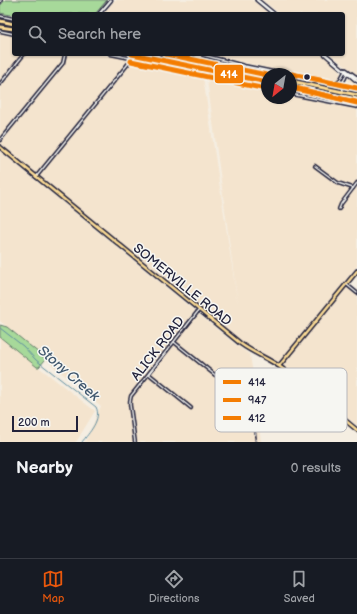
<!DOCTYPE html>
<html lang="en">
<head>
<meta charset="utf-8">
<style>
	:root { --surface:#171b24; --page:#20242c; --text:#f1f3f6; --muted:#9ea1a6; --line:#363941; --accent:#ea580c }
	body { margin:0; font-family:"Balsamiq Sans",sans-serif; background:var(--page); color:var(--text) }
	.compass { position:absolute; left:261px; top:68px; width:36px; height:36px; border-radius:50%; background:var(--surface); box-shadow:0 1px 3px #0004; rotate:211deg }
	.scale { position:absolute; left:12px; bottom:10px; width:66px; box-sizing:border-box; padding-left:4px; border:2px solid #22223b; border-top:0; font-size:11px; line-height:14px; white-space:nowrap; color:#22223b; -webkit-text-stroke:3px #f6f6f2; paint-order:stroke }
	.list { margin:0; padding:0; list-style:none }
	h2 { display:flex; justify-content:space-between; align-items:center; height:52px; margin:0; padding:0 16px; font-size:17px }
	h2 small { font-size:13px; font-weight:400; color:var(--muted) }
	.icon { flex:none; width:22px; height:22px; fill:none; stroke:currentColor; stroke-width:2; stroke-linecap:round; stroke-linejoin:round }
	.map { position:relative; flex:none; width:357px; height:442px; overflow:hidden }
	.search { position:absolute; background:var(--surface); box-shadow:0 1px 3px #0004; left:12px; right:12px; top:12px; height:44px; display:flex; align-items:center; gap:10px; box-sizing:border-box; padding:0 14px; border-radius:4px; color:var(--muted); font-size:15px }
	.sheet { height:116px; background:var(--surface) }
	nav { display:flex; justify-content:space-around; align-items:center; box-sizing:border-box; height:56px; border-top:1px solid var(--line); background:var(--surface); font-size:11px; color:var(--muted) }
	nav a { display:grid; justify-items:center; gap:2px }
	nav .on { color:var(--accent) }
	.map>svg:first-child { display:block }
</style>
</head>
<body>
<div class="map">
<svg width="357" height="442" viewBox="0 0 357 442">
	<rect width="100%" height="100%" fill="#f5eee2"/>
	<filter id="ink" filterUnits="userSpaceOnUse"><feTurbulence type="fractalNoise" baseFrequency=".025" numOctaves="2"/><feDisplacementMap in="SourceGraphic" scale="8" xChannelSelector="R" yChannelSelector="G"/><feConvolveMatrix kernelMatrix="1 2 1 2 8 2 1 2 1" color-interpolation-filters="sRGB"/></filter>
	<g filter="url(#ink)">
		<g fill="#f4e4ce">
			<path d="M115,0h137l18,14h-167z"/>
			<path d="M262,0h95v75l-27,-21h13v-40h-63z"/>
			<path d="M0,33l14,3v18h9l-23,27z"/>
			<path d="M26,54h37l-1,8 -62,76v-51z"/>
			<path d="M66,54h35l29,6 -93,114 -37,-29v-4l64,-78z"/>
			<path d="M194,54h9l-1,17 36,234 -31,-226 60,12v7h24v-2l66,14v156l-77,98 -36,-20 -206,-168 96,-116 60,14 3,-3z"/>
			<path d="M208,54h113l17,13 3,8 -3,5 -5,2 -57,-12z"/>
			<path d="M350,78l7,6v4l-13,-3z"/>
			<path d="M0,151l235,193 15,11 7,45 23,-30 3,3 -12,13 -5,9 -5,11 -3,12 3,24h-176l4,-8 12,-28 -101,-85z"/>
			<path d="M346,285l11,9v132l-76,-62z"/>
			<path d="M0,337l95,74 -19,31h-76z"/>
		</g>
		<g fill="#a7d99a" stroke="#647e6a">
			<path d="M5,0h102l-12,14h-81v1l-1,-1 -2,1 -11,-2v-7z"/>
			<path d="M0,325l7,2 38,31v2l-6,7h-2l-37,-30z"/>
		</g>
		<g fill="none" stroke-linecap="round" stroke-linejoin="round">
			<path stroke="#5f8da1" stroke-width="1" d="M0,328l23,18 13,14 60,47c6,12 -7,26 -14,35"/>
			<g stroke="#22223b" stroke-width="4.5">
				<g id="minor">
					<path d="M0,2l1,-2"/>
					<path d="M0,16l14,3"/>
					<path d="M0,31l14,3"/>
					<path d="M110,54l84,17c4,-6 2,-15 -5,-17"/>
					<path d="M203,55l42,11 39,8"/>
					<path d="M291,75l45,10c7,-1 9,-6 11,-12"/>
					<path d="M208,76l59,13"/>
					<path d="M0,84l24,-30"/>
					<path d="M331,84l9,-4 5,-9"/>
					<path d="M341,84l1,2 1,5"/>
					<path d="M296,89l7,6"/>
					<path d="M291,94l66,13"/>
					<path d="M0,140l63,-77 2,-9"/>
					<path d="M315,166l23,17 15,5"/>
					<path d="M36,177l96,-118"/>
					<path d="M339,209l2,-5 16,-21"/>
					<path d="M346,284l11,9"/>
					<path d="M174,342l41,33"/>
					<path d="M149,374l42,34"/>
					<path d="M135,442l-5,-37v-4l1,-5 68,-86"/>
				</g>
			</g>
			<g stroke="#22223b" stroke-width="5">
				<path id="tertiary" d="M99,14l12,-14"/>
			</g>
			<g stroke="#22223b" stroke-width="5.5">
				<g id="secondary">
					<path d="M257,0l17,14"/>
					<path d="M325,54l32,27"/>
					<path d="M346,70l11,8"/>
				</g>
			</g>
			<g stroke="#22223b" stroke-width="5.5">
				<g id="primary">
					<path d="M0,147l241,197c14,10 29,15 42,25l74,61"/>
					<path d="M279,366l78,-95"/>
				</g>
			</g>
			<g stroke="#22223b" stroke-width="6">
				<g id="trunk">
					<path d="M0,21l14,3"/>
					<path d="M0,27l14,2"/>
					<path d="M132,54l59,12"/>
					<path d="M162,54l28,6"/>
					<path d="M205,63l62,13"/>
					<path d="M205,69l62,13"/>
					<path d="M291,81l66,14"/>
					<path d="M291,87c22,4 44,11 66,16"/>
					<path d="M320,92l37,7"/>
				</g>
			</g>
			<use href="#minor" stroke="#f6f6f2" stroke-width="1.5"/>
			<use href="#tertiary" stroke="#f6f6f2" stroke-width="2"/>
			<use href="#secondary" stroke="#f6f6f2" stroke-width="2.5"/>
			<use href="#primary" stroke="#fedd96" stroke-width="2.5"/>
			<use href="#trunk" stroke="#fedd96" stroke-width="3"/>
			<g stroke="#22223b" stroke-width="2.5">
				<path id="rail" d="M247,379l5,21 4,42"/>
			</g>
			<use href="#rail" stroke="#f6f6f2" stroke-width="1" stroke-dasharray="3" stroke-linecap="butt"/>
			<g stroke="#22223b" stroke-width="6" stroke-linecap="butt">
				<g id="trunk-bridge">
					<path d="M190,60l15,3"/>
					<path d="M191,66l14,3"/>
				</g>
			</g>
			<use href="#trunk-bridge" stroke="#fedd96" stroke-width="3"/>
			<g stroke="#f6f6f2" stroke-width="8">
				<g id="bus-1">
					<path d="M132,54l135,28"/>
					<path d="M291,87l66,16"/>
				</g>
			</g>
			<g stroke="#f6f6f2" stroke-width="8">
				<g id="bus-2">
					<path d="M131,61l135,28"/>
					<path d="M291,88l65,14"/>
				</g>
			</g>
			<g stroke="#f6f6f2" stroke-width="8">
				<g id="bus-3">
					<path d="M166,54l101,21"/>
					<path d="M292,74l65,14"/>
				</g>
			</g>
			<use href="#bus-1" stroke="#f47d03" stroke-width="5"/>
			<use href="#bus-2" stroke="#f47d03" stroke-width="5"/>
			<use href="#bus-3" stroke="#f47d03" stroke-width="5"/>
		</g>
	</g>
	<circle fill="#22223b" stroke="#f6f6f2" stroke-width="1.5" cx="307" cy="77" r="3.5"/>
	<g text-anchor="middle" stroke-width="3" stroke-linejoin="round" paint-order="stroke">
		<g font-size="13" fill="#22223b" stroke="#f6f6f2">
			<text transform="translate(183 284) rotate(39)" y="5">SOMERVILLE ROAD</text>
			<text transform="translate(157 348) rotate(-52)" y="5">ALICK ROAD</text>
		</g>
		<g font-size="14" font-style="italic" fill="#40576e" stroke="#f6f6f2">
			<text transform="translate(69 373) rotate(41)" y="5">Stony Creek</text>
		</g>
	</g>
	<rect x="215" y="368" width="132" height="64" rx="6" fill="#f6f6f2" stroke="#b6b6bb" stroke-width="1"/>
	<rect x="223" y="380" width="18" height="4" fill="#f47d03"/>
	<rect x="223" y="398" width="18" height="4" fill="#f47d03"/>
	<rect x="223" y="416" width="18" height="4" fill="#f47d03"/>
	<g font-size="11" fill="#22223b">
		<text x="248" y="386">414</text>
		<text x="248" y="404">947</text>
		<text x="248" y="422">412</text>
	</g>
	<rect stroke="#f6f6f2" stroke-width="1.5" x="214" y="64" width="30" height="20" rx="4" fill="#f47d03"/>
	<g font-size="11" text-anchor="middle" font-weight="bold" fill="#fff">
		<text x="229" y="78">414</text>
	</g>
</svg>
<svg class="compass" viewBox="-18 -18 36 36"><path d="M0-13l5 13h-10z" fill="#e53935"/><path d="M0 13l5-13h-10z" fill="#9ea1a6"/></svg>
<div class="scale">200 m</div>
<div class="search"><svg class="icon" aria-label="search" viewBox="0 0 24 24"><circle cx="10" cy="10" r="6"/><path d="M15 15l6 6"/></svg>Search here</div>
</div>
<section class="sheet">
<h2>Nearby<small>0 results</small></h2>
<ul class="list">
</ul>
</section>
<nav>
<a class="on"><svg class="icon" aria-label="map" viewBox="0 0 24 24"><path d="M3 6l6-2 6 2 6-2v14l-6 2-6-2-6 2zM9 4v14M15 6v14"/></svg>Map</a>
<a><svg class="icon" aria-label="directions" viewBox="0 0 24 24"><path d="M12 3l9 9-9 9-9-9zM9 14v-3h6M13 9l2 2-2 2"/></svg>Directions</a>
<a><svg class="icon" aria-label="saved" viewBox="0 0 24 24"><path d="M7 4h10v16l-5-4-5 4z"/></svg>Saved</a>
</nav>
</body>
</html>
